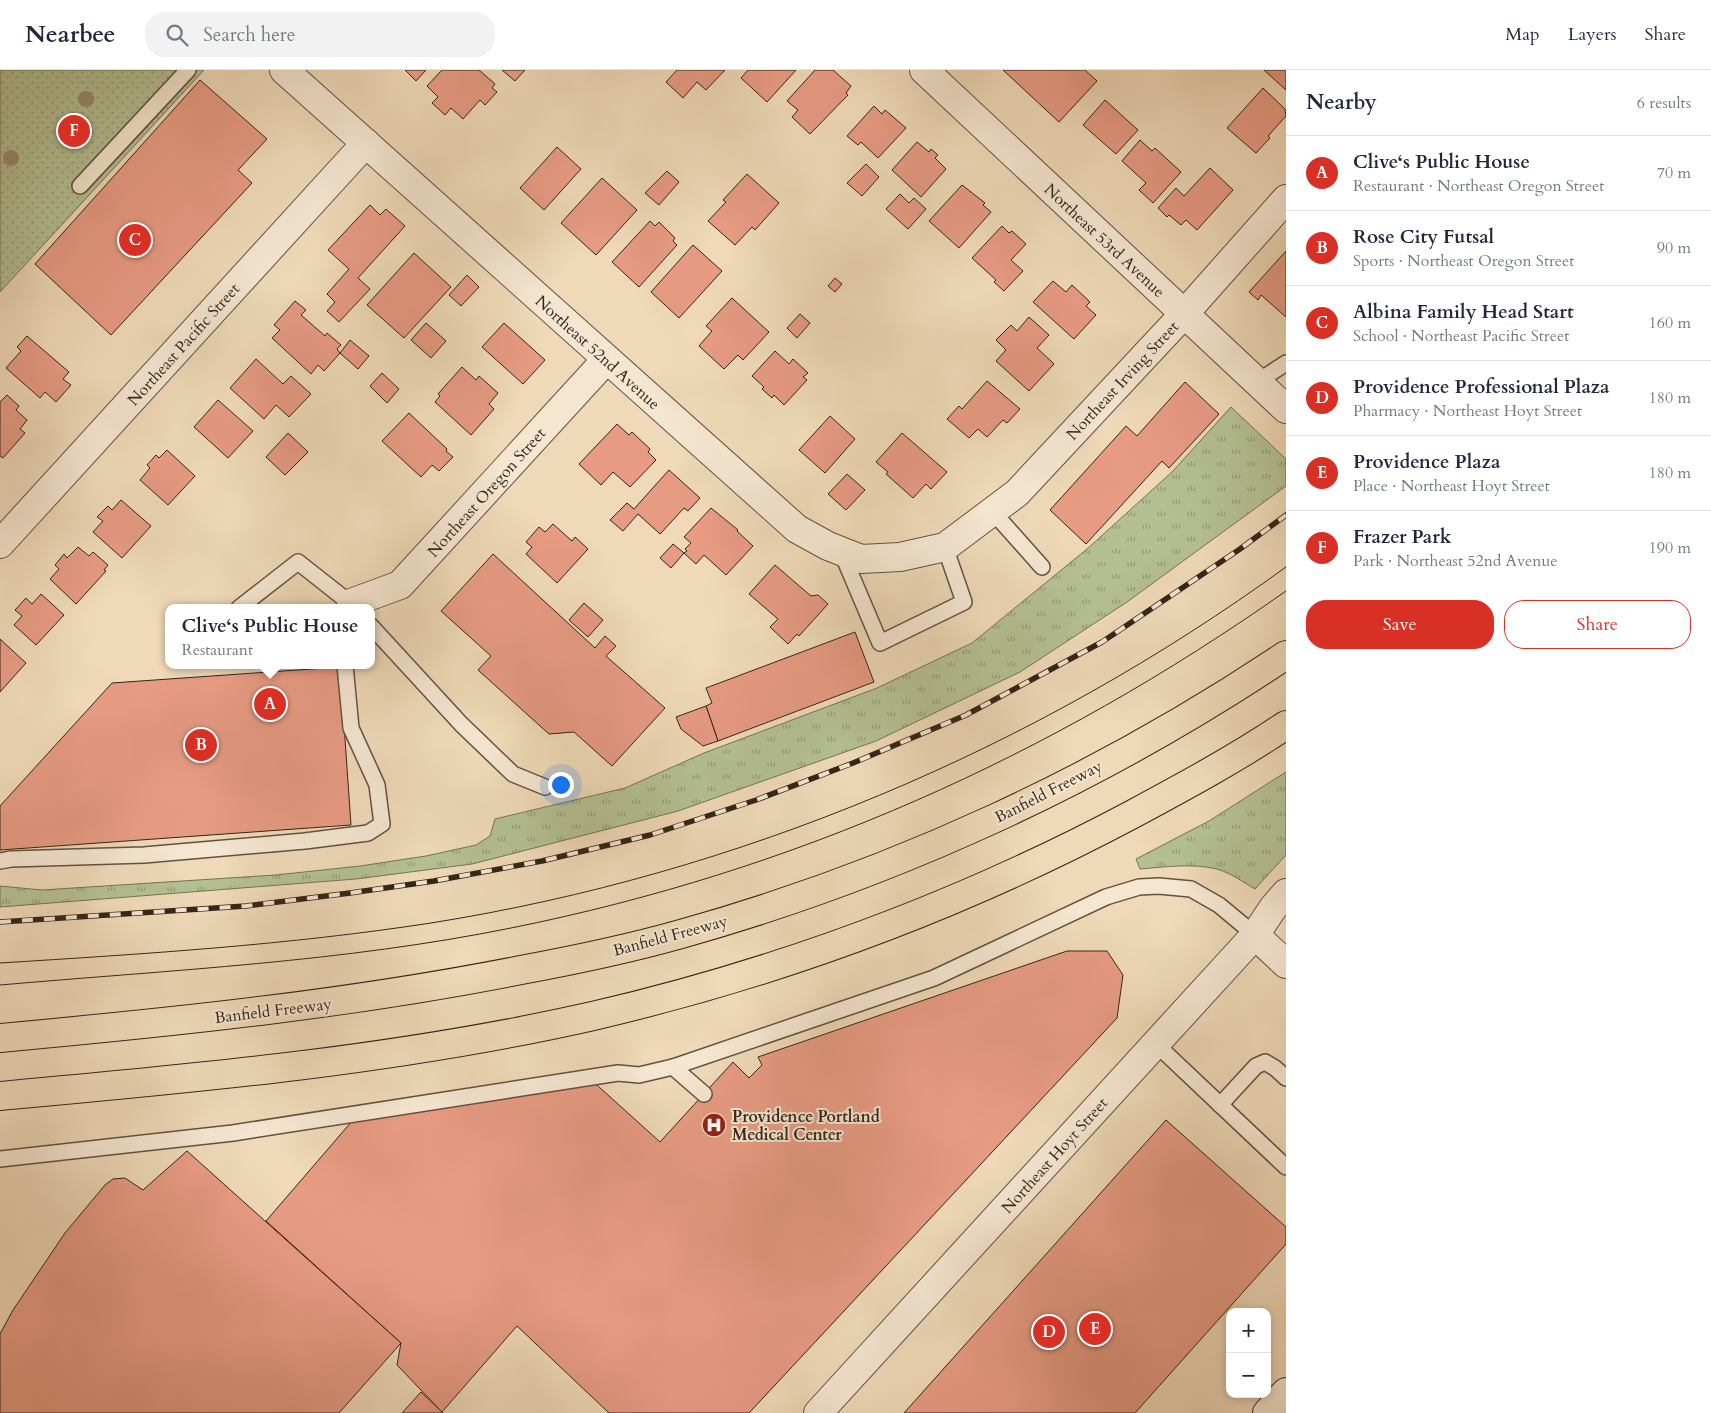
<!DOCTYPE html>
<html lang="en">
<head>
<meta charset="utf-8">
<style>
	:root { --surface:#fff; --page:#f2f2f3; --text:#1f2937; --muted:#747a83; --line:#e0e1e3; --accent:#d93025 }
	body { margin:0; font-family:Cardo,serif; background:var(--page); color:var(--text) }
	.controls { position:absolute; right:15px; bottom:15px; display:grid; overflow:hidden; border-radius:10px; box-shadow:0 2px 8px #0003 }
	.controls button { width:45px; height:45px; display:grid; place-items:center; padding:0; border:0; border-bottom:1px solid var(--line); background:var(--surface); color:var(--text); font:25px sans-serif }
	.you { position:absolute; left:560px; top:714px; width:18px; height:18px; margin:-12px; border:4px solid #fff; border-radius:50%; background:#1a73e8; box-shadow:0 0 0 8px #1a73e833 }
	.badge { display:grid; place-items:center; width:32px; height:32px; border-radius:50%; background:var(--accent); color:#fff; font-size:16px; font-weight:700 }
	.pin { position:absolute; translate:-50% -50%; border:2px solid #fff; box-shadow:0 1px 5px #0006 }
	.popup { position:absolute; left:165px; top:534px; width:210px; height:65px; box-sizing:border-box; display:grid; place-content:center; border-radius:10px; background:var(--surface); filter:drop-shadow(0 1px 4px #0005); font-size:16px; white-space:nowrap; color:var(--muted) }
	.popup b { font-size:19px; color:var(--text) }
	.popup::after { content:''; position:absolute; left:50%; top:100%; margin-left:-10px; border:10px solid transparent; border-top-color:var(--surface) }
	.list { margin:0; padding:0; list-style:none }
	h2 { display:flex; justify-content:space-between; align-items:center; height:65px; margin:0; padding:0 20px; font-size:21px }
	h2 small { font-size:16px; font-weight:400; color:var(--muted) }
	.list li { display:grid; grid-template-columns:32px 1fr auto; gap:15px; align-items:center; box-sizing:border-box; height:75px; padding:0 20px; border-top:1px solid var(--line) }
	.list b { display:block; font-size:19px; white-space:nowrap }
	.list p { margin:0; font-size:16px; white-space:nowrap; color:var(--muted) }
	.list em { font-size:16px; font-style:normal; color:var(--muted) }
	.actions { display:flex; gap:10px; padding:15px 20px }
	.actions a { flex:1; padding:11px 0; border:1px solid var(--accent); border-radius:20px; text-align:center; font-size:18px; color:var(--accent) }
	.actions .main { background:var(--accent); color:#fff }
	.icon { flex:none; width:28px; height:28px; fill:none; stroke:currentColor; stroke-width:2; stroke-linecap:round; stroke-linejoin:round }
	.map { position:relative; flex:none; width:1286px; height:1343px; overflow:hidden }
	header { display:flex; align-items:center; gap:30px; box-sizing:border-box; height:70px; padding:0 25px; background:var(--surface); border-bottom:1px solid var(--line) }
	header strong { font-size:24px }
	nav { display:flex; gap:28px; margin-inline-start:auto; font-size:18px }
	.search { width:350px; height:45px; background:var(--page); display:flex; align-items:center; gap:12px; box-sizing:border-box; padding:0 18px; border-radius:20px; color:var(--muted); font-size:19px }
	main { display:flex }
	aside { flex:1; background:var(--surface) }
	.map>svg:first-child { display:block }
</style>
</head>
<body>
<header>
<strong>Nearbee</strong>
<div class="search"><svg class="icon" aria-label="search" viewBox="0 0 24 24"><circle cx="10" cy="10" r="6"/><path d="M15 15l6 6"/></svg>Search here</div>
<nav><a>Map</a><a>Layers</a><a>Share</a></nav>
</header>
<main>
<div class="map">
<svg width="1286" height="1343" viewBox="0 0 1286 1343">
	<defs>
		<pattern id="grass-tufts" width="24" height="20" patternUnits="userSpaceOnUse" patternTransform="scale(1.25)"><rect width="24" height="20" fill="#b4c093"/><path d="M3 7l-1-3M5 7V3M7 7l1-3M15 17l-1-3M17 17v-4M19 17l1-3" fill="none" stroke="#939c77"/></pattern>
		<pattern id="park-dots" width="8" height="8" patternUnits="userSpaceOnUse" patternTransform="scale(1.25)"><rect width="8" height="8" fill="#b4c093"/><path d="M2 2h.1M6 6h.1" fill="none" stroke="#939c77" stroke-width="1.8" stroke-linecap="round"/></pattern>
	</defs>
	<rect width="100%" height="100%" fill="#efd9b8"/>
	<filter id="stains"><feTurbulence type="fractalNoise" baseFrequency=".004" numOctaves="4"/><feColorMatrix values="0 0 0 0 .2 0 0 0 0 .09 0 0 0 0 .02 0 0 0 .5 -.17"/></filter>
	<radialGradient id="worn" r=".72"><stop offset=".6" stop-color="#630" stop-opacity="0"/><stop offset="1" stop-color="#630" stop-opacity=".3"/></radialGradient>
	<g fill="url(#grass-tufts)" stroke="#747256">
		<path d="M1231,337l55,52v27l-159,116 -107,70 -144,69 -198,70 -206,53 -116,15 -356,28v-21l42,4 234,-15 84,-9 66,-10 50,-11 14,-9 5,-17 130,-31 79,-35 173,-65 95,-45 115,-94 85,-77z"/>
		<path d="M1286,702v83l-31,34c-12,-7 -24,-16 -38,-20 -25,-6 -52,-2 -77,0l-4,-10 73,-38z"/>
	</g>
	<path fill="url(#park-dots)" stroke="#747256" d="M0,0h204l-204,222z"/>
	<g fill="#e79b83" stroke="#342418">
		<path d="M405,0h21l-10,11z"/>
		<path d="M442,0h37l16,14 -3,4 5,4 -12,13 -5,-5 -17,19 -12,-11 -6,7 -13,-12 6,-6 -11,-11z"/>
		<path d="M502,0h23l-10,11z"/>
		<path d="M677,0h48l-19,20 -9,-8 -14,16 -17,-16z"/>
		<path d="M748,0h48l-29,32 -26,-24z"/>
		<path d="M815,0h18l18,16 -5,7 2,2 -38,39 -18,-17 6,-7 -11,-9z"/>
		<path d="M1003,0h82l12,11 -38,41z"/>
		<path d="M1264,0h22v20z"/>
		<path d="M200,10l67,59 -29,31 14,13 -141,152 -76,-71z"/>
		<path d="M1263,18l22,21 1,7 -18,20 2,2 -14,15 -29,-25z"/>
		<path d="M1105,30l33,30 -22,24 -33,-29z"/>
		<path d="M874,36l8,8 3,-4 21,18 -28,30 -17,-16 -3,3 -11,-9z"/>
		<path d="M1140,70l12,11 3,-3 26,24 -28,31 -14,-13 7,-7 -24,-22z"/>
		<path d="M917,72l12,10 2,-3 7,6 -3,3 11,11 -25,28 -29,-27z"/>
		<path d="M557,77l24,22 -37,41 -24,-22z"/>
		<path d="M866,94l13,13 -17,19 -15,-13z"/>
		<path d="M1210,98l23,22 -36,40 -11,-10 -5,5 -12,-10 -2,2 -9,-9 18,-20 8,8z"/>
		<path d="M667,101l12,11 -20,23 -14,-12z"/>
		<path d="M747,104l32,29 -24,27 -3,-3 -17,18 -27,-24 18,-19 -3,-2z"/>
		<path d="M602,108l35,32 -41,45 -35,-32z"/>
		<path d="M962,115l23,18 -2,2 8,7 -32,36 -30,-27z"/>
		<path d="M900,124l9,9 5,-5 12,11 -18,20 -22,-20z"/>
		<path d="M370,135l10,10 6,-6 19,17 -47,52 12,11 -31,33 -12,-11 8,-9 -8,-8 22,-25 -21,-19z"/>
		<path d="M650,151l5,5 4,-4 16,16 -2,3 4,4 -38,42 -27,-25z"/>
		<path d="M1002,156l7,7 3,-2 14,13 -15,16 12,11 -19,20 -10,-9 2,-2 -24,-22z"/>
		<path d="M693,175l29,26 -43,47 -28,-26z"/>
		<path d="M1286,181v66l-25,-22 -3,5 -9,-8z"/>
		<path d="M414,183l37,34 -47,51 -37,-33z"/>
		<path d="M467,205l12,12 -18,19 -12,-11z"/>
		<path d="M835,208l7,6 -7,8 -7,-6z"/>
		<path d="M1053,211l13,11 6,-7 18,17 -4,4 10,9 -22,24 -41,-37z"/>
		<path d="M732,228l37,34 -26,28 -5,-5 -14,14 -25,-23 13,-15 -6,-5z"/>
		<path d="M295,231l11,9 -5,5 24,21 2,-3 14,12 -4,4 3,4 10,-13 19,16 -11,13 -18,-16 -16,18 -6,-6 -7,9 -39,-36 8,-8 -6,-5z"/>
		<path d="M800,244l10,9 -13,15 -10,-10z"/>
		<path d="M1029,247l20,18 -12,13 17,16 -25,27 -33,-30 10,-11 -10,-10 15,-15 6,6z"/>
		<path d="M426,253l20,18 -15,17 -20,-18z"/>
		<path d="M504,253l41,37 -22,24 -41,-37z"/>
		<path d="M27,266l42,36 -6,7 8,6 -15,17 -11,-10 -5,6 -34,-30 15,-17 -4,-4z"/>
		<path d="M775,281l14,13 4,-5 15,14 -5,4 4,3 -23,25 -10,-10 -2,3 -10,-9 2,-2 -12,-11z"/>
		<path d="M256,289l27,25 8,-8 20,18 -22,23 -13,-12 -12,14 -34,-31z"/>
		<path d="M462,297l14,13 3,-4 19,17 -9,11 5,5 -23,26 -36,-33 5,-6 -2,-2z"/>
		<path d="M382,303l17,16 -12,14 -17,-17z"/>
		<path d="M987,311l33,28 -13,14 -4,-3 -16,17 -9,-8 -9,9 -22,-19 12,-13 3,3z"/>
		<path d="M1185,312l34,32 -50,54 -7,-7 -76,83 -36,-34 76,-84 11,10z"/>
		<path d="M7,325l12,11 -3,4 11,10 -7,9 5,4 -22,25 -3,-2v-54z"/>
		<path d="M218,330l35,31 -25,27 -34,-31z"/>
		<path d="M409,343l38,36 -1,2 7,6 -14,14 -7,-6 -11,12 -39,-36z"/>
		<path d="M830,346l25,23 -30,34 -26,-23z"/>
		<path d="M617,354l12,11 3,-3 18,17 -2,3 8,8 -26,27 -17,-15 -12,13 -22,-21z"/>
		<path d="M288,363l20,19 -23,23 -19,-18z"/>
		<path d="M902,363l45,39 -16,17 -5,-5 -13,14 -27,-24 2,-2 -12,-10z"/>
		<path d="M167,380l28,26 -27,29 -28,-25 10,-12 -3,-3 9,-10 3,3z"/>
		<path d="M669,400l31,28 -12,13 -4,-3 -24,26 -22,-20 -15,17 -13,-11 17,-17 7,6z"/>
		<path d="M847,404l18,16 -19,20 -18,-16z"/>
		<path d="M121,430l30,26 -29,32 -29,-26 10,-11 -6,-4 11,-11 4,4z"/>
		<path d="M711,438l27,22 -1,1 16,15 -27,29 -22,-20 -8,9 -12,-11 3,-2 -2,-2 6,-6 -7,-6z"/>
		<path d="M553,454l19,17 3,-4 13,12 -31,34 -31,-29 6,-7 -6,-5 13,-15 6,5z"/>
		<path d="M673,474l11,9 -13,15 -11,-10z"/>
		<path d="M78,477l11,9 4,-4 15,13 -4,5 2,1 -30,33 -26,-25 9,-10 -4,-4 9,-11 3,4z"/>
		<path d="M493,484l102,94 10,-12 11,10 -10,10 59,52 -53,58 -38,-34 -25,2 -71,-64 13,-14 -50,-45z"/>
		<path d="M775,495l36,31 7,-1 10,9 -29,32 -2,-2 -9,10 -18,-17 8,-8 -29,-25z"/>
		<path d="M41,524l23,21 -28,30 -22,-20 8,-9 -7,-6 11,-12 6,6z"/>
		<path d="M584,533l19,17 -15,17 -19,-17z"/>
		<path d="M855,562l19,50 -156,59 -12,-35 6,-3 -6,-15z"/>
		<path d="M0,569l26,24 -26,29z"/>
		<path d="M340,597l11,158 -351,25v-44l112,-123z"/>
		<path d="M706,636l12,35 -15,5 -22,-17 -5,-12z"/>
		<path d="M1067,881h40l16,24 -6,43 -368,395h-140l-92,-87 -75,86 -45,-47 4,-22 -135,-122 93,-108 229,-36 72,65 73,-80 16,16 13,-13 -4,-8z"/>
		<path d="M1166,1050l120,107v17l-151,169h-231z"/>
		<path d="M187,1081l214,192 -62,70h-339v-79l13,-24 52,-77 40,-48 8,-6 12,-1 18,12z"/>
		<path d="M421,1322l21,20 1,1h-41z"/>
	</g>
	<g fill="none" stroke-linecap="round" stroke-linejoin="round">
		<g stroke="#635140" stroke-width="18">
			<g id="service">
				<path d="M80,116l108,-116"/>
				<path d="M1257,312l29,-19"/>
				<path d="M993,442l49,55"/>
				<path d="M841,481l39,92 84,-41 -19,-55"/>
				<path d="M239,538l59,-46 57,45"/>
				<path d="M371,556l90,98 52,50 32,13"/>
				<path d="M0,791l11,-2 133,-4 161,-14 63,-8 14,-9 -5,-39 -26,-57 -6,-63"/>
				<path d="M1156,974l130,123"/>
				<path d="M673,997l31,27"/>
				<path d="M1220,1035l36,-39 9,-4 10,6 11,10"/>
				<path d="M0,1089l233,-26 385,-60 21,2 34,-8 261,-89 172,-81 33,-10 20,-1 32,3 28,16 36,30"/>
			</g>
		</g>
		<g stroke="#635140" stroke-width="30">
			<g id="minor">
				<path d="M284,0l513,459 31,17 33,13 39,-2 45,-10 72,-54 167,-179 102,-115"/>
				<path d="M924,0l362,339"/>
				<path d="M0,474l366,-401"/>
				<path d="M351,533l49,-18 206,-225"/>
				<path d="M1255,865l31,29"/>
				<path d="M818,1343l437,-478 18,-27 13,-15"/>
			</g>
		</g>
		<g stroke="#342418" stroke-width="30">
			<path id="secondary" d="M1267,1343l19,-21"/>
		</g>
		<g stroke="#342418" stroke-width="30">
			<g id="motorway">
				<path d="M0,968c175,-16 349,-34 521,-68 54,-10 107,-21 160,-36 214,-60 420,-155 605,-279"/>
				<path d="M0,1026c198,-18 398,-36 593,-80 189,-44 369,-111 540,-202 52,-28 104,-56 153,-89"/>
			</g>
		</g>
		<use href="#service" stroke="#f5e6d1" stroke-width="15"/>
		<use href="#minor" stroke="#f5e6d1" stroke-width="28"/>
		<use href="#secondary" stroke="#f5e6d1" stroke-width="28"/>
		<use href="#motorway" stroke="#efd9b8" stroke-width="28"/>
		<g stroke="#342418" stroke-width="1">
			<path d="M0,893c144,-9 288,-18 431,-40 308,-49 603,-173 855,-356"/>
			<path d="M0,915c171,-15 343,-23 511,-57 284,-57 539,-171 775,-337"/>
		</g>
		<g stroke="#342418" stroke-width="5.5">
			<path id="rail" d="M0,852l246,-16 104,-13 84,-12 108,-20 108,-26 106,-35 97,-37 113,-48 136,-73 138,-93 46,-34"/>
		</g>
		<use href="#rail" stroke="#f5e6d1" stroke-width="4" stroke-dasharray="11" stroke-linecap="butt"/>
	</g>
	<g fill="#9a8b71">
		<circle cx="86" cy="29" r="8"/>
		<circle cx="11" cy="88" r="8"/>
	</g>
	<defs>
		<g id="hospital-disc" transform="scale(1.25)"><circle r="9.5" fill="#8f2418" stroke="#f5e6d1"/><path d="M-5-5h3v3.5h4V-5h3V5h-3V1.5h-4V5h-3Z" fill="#fff"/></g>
	</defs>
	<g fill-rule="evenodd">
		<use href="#hospital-disc" x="714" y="1055"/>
	</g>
	<g text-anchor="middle" stroke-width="4" stroke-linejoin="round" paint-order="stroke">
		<g font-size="16" fill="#342418" stroke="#f5e6d1">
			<text transform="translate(1105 170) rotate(43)" y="6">Northeast 53rd Avenue</text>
			<text transform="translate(183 274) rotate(-48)" y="6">Northeast Pacific Street</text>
			<text transform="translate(598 282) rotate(42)" y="6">Northeast 52nd Avenue</text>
			<text transform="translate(1122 310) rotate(-47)" y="6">Northeast Irving Street</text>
			<text transform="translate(486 422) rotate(-48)" y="6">Northeast Oregon Street</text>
			<text transform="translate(1048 721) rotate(-27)" y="6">Banfield Freeway</text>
			<text transform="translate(670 865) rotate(-15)" y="6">Banfield Freeway</text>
			<text transform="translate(273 940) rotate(-7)" y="6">Banfield Freeway</text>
			<text transform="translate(1054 1085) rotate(-48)" y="6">Northeast Hoyt Street</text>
		</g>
		<g font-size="16" font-weight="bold" fill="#342418" stroke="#f5e6d1" text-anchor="start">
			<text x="732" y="1052">Providence Portland<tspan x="732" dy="18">Medical Center</tspan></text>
		</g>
	</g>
	<rect width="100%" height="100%" filter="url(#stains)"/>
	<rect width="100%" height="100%" fill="url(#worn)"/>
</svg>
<div class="controls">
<button>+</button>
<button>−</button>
</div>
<div class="you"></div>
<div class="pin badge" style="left:270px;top:634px">A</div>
<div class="popup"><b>Clive‘s Public House</b>Restaurant</div>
<div class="pin badge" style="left:201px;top:675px">B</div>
<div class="pin badge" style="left:135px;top:170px">C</div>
<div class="pin badge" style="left:1049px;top:1262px">D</div>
<div class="pin badge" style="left:1095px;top:1259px">E</div>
<div class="pin badge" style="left:74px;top:61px">F</div>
</div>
<aside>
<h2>Nearby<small>6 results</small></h2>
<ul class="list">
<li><span class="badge">A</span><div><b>Clive‘s Public House</b><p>Restaurant · Northeast Oregon Street</p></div><em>70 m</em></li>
<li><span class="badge">B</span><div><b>Rose City Futsal</b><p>Sports · Northeast Oregon Street</p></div><em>90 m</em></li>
<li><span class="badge">C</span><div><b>Albina Family Head Start</b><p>School · Northeast Pacific Street</p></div><em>160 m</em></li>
<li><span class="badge">D</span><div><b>Providence Professional Plaza</b><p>Pharmacy · Northeast Hoyt Street</p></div><em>180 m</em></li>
<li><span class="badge">E</span><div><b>Providence Plaza</b><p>Place · Northeast Hoyt Street</p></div><em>180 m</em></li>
<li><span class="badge">F</span><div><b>Frazer Park</b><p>Park · Northeast 52nd Avenue</p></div><em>190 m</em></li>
</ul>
<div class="actions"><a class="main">Save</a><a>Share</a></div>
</aside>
</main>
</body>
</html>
